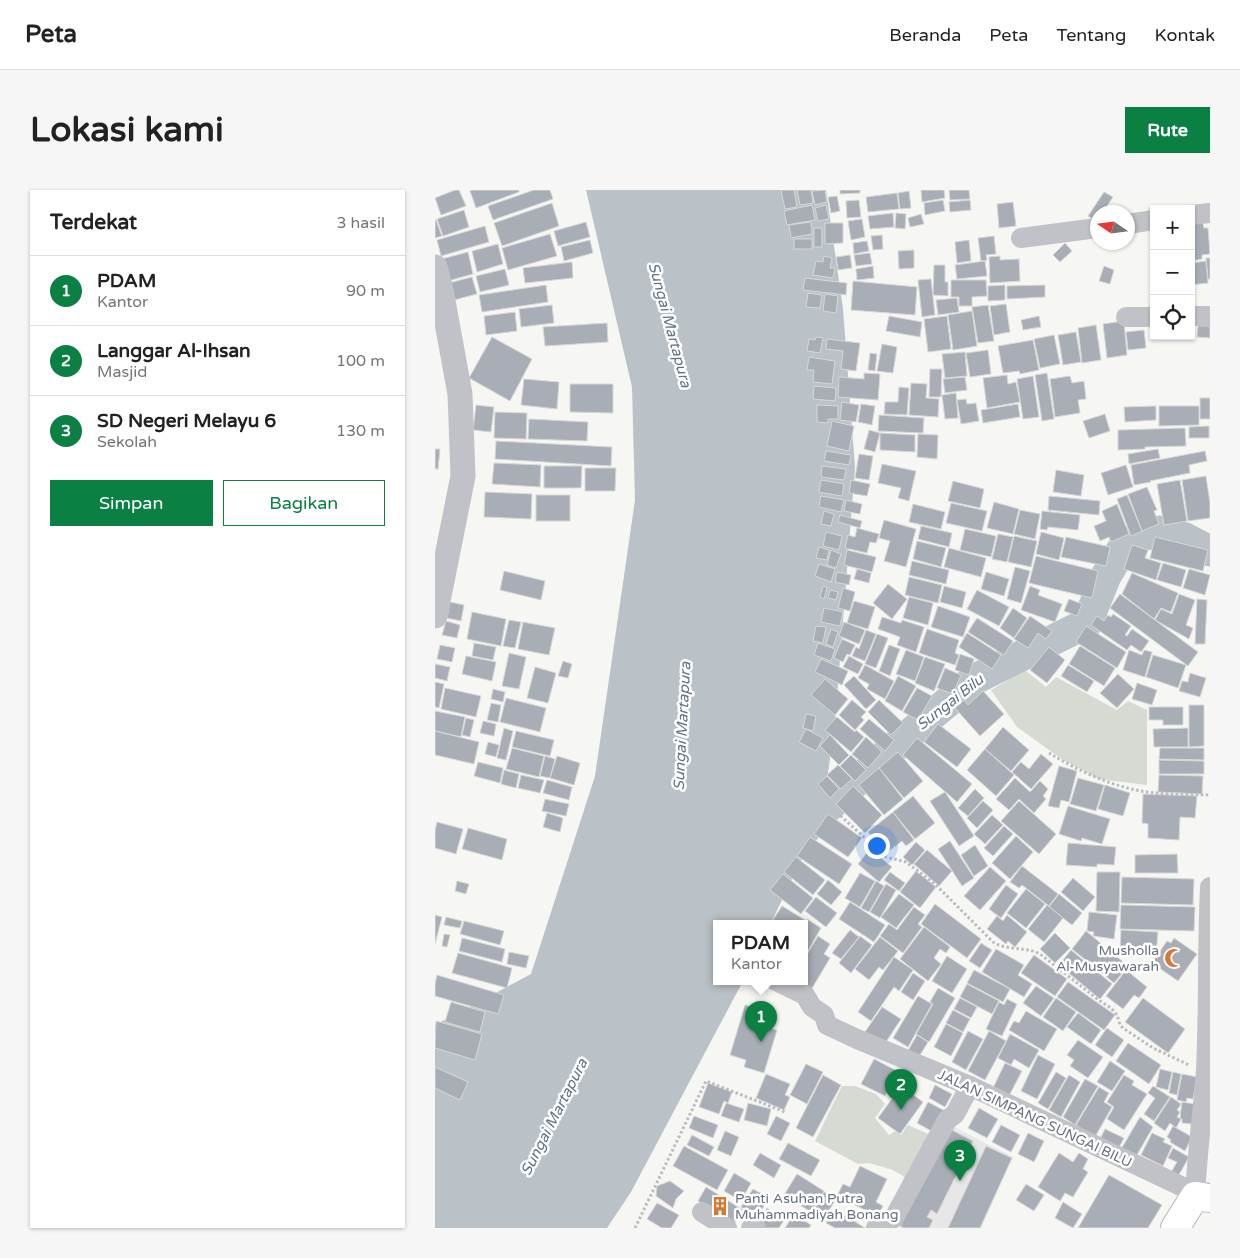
<!DOCTYPE html>
<html lang="id">
<head>
<meta charset="utf-8">
<style>
	:root { --surface:#fff; --page:#f6f6f6; --text:#222; --muted:#767676; --line:#e0e0e0; --accent:#0b8043 }
	body { margin:0; font-family:"Varela Round",sans-serif; background:var(--page); color:var(--text) }
	.controls { position:absolute; right:15px; top:15px; display:grid; overflow:hidden; border-radius:0px; box-shadow:0 1px 4px #0004 }
	.controls button { width:45px; height:45px; display:grid; place-items:center; padding:0; border:0; border-bottom:1px solid var(--line); background:var(--surface); color:var(--text); font:25px sans-serif }
	.compass { position:absolute; left:655px; top:15px; width:45px; height:45px; border-radius:50%; background:var(--surface); box-shadow:0 1px 4px #0004; rotate:283deg }
	.you { position:absolute; left:441px; top:655px; width:18px; height:18px; margin:-12px; border:4px solid #fff; border-radius:50%; background:#1a73e8; box-shadow:0 0 0 8px #1a73e833 }
	.badge { display:grid; place-items:center; width:32px; height:32px; border-radius:50%; background:var(--accent); color:#fff; font-size:16px; font-weight:700 }
	.pin { position:absolute; translate:-50% -41px; filter:drop-shadow(0 1px 2px #0008) }
	.pin::after { content:''; position:absolute; top:26px; width:18px; height:15px; background:inherit; clip-path:polygon(0 0,100% 0,50% 100%) }
	.popup { position:absolute; left:278px; top:730px; width:95px; height:65px; box-sizing:border-box; display:grid; place-content:center; border-radius:0px; background:var(--surface); filter:drop-shadow(0 1px 4px #0005); font-size:16px; white-space:nowrap; color:var(--muted) }
	.popup b { font-size:19px; color:var(--text) }
	.popup::after { content:''; position:absolute; left:50%; top:100%; margin-left:-10px; border:10px solid transparent; border-top-color:var(--surface) }
	.list { margin:0; padding:0; list-style:none }
	h2 { display:flex; justify-content:space-between; align-items:center; height:65px; margin:0; padding:0 20px; font-size:21px }
	h2 small { font-size:16px; font-weight:400; color:var(--muted) }
	.list li { display:grid; grid-template-columns:32px 1fr auto; gap:15px; align-items:center; box-sizing:border-box; height:70px; padding:0 20px; border-top:1px solid var(--line) }
	.list b { display:block; font-size:19px; white-space:nowrap }
	.list p { margin:0; font-size:16px; white-space:nowrap; color:var(--muted) }
	.list em { font-size:16px; font-style:normal; color:var(--muted) }
	.actions { display:flex; gap:10px; padding:15px 20px }
	.actions a { flex:1; padding:11px 0; border:1px solid var(--accent); border-radius:0px; text-align:center; font-size:18px; color:var(--accent) }
	.actions .main { background:var(--accent); color:#fff }
	.icon { flex:none; width:28px; height:28px; fill:none; stroke:currentColor; stroke-width:2; stroke-linecap:round; stroke-linejoin:round }
	.map { position:relative; flex:none; width:775px; height:1038px; overflow:hidden; border-radius:0px }
	header { display:flex; align-items:center; gap:30px; box-sizing:border-box; height:70px; padding:0 25px; background:var(--surface); border-bottom:1px solid var(--line) }
	header strong { font-size:24px }
	nav { display:flex; gap:28px; margin-inline-start:auto; font-size:18px }
	.intro { display:flex; align-items:center; justify-content:space-between; box-sizing:border-box; height:120px; padding:0 30px }
	h1 { margin:0; font-size:35px }
	.button { padding:12px 22px; border-radius:0px; background:var(--accent); color:#fff; font-size:18px; font-weight:700 }
	main { display:flex; gap:30px; padding:0 30px }
	aside { flex:1; background:var(--surface); border-radius:0px; box-shadow:0 1px 4px #0004 }
	.map>svg:first-child { display:block }
</style>
</head>
<body>
<header>
<strong>Peta</strong>
<nav><a>Beranda</a><a>Peta</a><a>Tentang</a><a>Kontak</a></nav>
</header>
<div class="intro"><h1>Lokasi kami</h1><a class="button">Rute</a></div>
<main>
<aside>
<h2>Terdekat<small>3 hasil</small></h2>
<ul class="list">
<li><span class="badge">1</span><div><b>PDAM</b><p>Kantor</p></div><em>90 m</em></li>
<li><span class="badge">2</span><div><b>Langgar Al-Ihsan</b><p>Masjid</p></div><em>100 m</em></li>
<li><span class="badge">3</span><div><b>SD Negeri Melayu 6</b><p>Sekolah</p></div><em>130 m</em></li>
</ul>
<div class="actions"><a class="main">Simpan</a><a>Bagikan</a></div>
</aside>
<div class="map">
<svg width="775" height="1038" viewBox="0 0 775 1038">
	<rect width="100%" height="100%" fill="#f6f6f3"/>
	<path fill="#e7e7e7" d="M513,934l65,33 -32,71h-81l-1,-2z"/>
	<g fill="#d5dbd3">
		<path d="M590,480l21,17 10,-10 61,33 11,-9 19,9v75l-48,-6 -36,-19 -46,-33 -26,-37z"/>
		<path d="M407,896h13l21,8 9,10 -10,14 14,17 6,-4 6,4 7,-10 25,11 -25,43 -15,-9 -24,-7 -11,1 -43,-23z"/>
	</g>
	<path fill="#bac2c8" d="M151,0h240l17,119 12,159 -20,254 -13,94 -51,107h-54v58h26l-112,211 -24,36h-172v-203l96,-51 64,-198 40,-276 -3,-113z"/>
	<g fill="none" stroke-linecap="round" stroke-linejoin="round">
		<path stroke="#bac2c8" stroke-width="31" d="M357,652l34,-33 67,-61 82,-69 112,-56 19,-47 15,-25 17,-14 22,-6 25,7 25,13"/>
	</g>
	<g fill="#a9aeb6" stroke="#d7d8d6">
		<path d="M20,0h4l7,16 -25,9 -6,-17z"/>
		<path d="M37,0h47v2l-43,16 -6,-17z"/>
		<path d="M99,0h16l3,9 -60,21 -5,-14z"/>
		<path d="M346,0h13l3,17 -12,2z"/>
		<path d="M362,0h14l2,13 -13,2z"/>
		<path d="M390,0l2,12 -12,3 -3,-14z"/>
		<path d="M405,0h20v3l-20,1z"/>
		<path d="M486,0h23l1,8 -23,4z"/>
		<path d="M514,0h20l1,9 -20,1z"/>
		<path d="M474,1l2,17 -11,1 -2,-16z"/>
		<path d="M669,2l9,5 -10,15h-6v10l-9,-6z"/>
		<path d="M462,3l2,16 -31,3 -2,-15z"/>
		<path d="M402,6l3,15 -9,2 -3,-16z"/>
		<path d="M424,10l2,17 -14,1 -1,-17z"/>
		<path d="M508,10l2,11 -20,4 -1,-12z"/>
		<path d="M535,10l1,10 -21,2 -1,-10z"/>
		<path d="M578,12l3,24 -17,2 -2,-24z"/>
		<path d="M117,13l7,23 -57,20 -8,-23z"/>
		<path d="M377,15l3,15 -28,5 -3,-14z"/>
		<path d="M391,15l3,14 -11,2 -3,-13z"/>
		<path d="M29,20l5,17 -26,9 -6,-17z"/>
		<path d="M458,23l1,14 -24,2 -2,-13z"/>
		<path d="M461,23l10,1 -1,15 -10,-1z"/>
		<path d="M486,24l3,10 -14,3 -2,-9z"/>
		<path d="M427,29l3,18 -14,3 -3,-19z"/>
		<path d="M0,30h1l6,16 -7,2z"/>
		<path d="M767,30l2,8h4l2,26 -8,1v4l-11,2v-40z"/>
		<path d="M151,32l4,15 -32,9 -4,-15z"/>
		<path d="M376,32l1,12 -21,4 -2,-13z"/>
		<path d="M390,33h18v20l-18,1z"/>
		<path d="M50,36l4,16 -48,14 -4,-16z"/>
		<rect x="379" y="38" width="8" height="19"/>
		<path d="M115,44l7,22 -49,14 -6,-22z"/>
		<path d="M447,45l1,14 -10,1 -2,-14z"/>
		<path d="M559,46l2,18 -10,1 1,5 -6,1 -3,-23z"/>
		<rect x="359" y="49" width="18" height="10"/>
		<path d="M155,50l3,13 -29,8 -3,-14z"/>
		<path d="M534,50l2,21 -14,2 -2,-21z"/>
		<path d="M432,51l2,10 -15,3 -1,-11z"/>
		<path d="M630,53l7,8 -12,11 -7,-7z"/>
		<path d="M63,54l5,20 -26,8 -5,-21z"/>
		<path d="M479,60v18l-15,1 -1,-18z"/>
		<path d="M33,62l5,22 -29,8 -6,-22z"/>
		<path d="M435,63l2,11 -16,2 -2,-11z"/>
		<path d="M415,65l2,13 -14,2 -2,-13z"/>
		<path d="M389,66l8,2 -2,10h5l-2,10 -20,-3 3,-14 7,1z"/>
		<path d="M565,66v4l19,-1 1,22 -30,2 -1,-26z"/>
		<path d="M771,68h4v21h-2z"/>
		<path d="M550,71l2,15 -30,3 -2,-14z"/>
		<path d="M771,71l2,22 -17,2v-22z"/>
		<path d="M137,72l1,16 -48,5 -2,-15z"/>
		<path d="M499,75h11v17h3v14l-15,-1z"/>
		<path d="M438,76l1,12 -17,2 -1,-11z"/>
		<path d="M669,76l10,4 -4,14 -11,-3z"/>
		<path d="M70,79l4,16 -29,7 -4,-16z"/>
		<path d="M37,87l5,17 -27,7 -5,-17z"/>
		<path d="M370,88l42,5 -1,12 -43,-5z"/>
		<path d="M496,89l4,36 -13,2 -4,-37z"/>
		<path d="M516,90h35l1,16 -15,1v9h-13v-9h-8z"/>
		<path d="M418,91l64,6 -2,28 -64,-5z"/>
		<path d="M111,95l2,17 -66,10 -3,-17z"/>
		<path d="M570,95v15l-17,1v-15z"/>
		<path d="M610,95v12l-38,2v-13z"/>
		<path d="M373,103l14,2 -2,13 -14,-1z"/>
		<path d="M390,104l13,2 -2,17 -13,-2z"/>
		<path d="M522,108l2,14 -21,3 -2,-15z"/>
		<path d="M571,114l4,28 -16,3 -4,-29z"/>
		<path d="M117,115l2,18 -33,4 -2,-18z"/>
		<path d="M553,115l6,36 -16,2 -6,-36z"/>
		<path d="M537,121l5,35 -24,4 -5,-35z"/>
		<path d="M80,122l2,19 -31,4 -2,-19z"/>
		<path d="M454,126l33,6 -2,15 -34,-6z"/>
		<path d="M512,126l4,33 -23,3 -4,-33z"/>
		<path d="M604,126l2,11 -18,3 -2,-10z"/>
		<path d="M689,131l3,34 -20,3 -4,-34z"/>
		<path d="M172,133l1,19 -63,4 -2,-19z"/>
		<path d="M661,135l5,35 -19,3 -4,-35z"/>
		<path d="M763,136h12v12l-13,-1z"/>
		<path d="M709,140l2,18 -18,2 -2,-18z"/>
		<path d="M641,142l5,30 -18,3 -5,-30z"/>
		<path d="M619,145l6,29 -20,4 -6,-29z"/>
		<path d="M57,147l40,22 -22,42 -41,-23z"/>
		<path d="M381,147l7,1 -3,15 -13,-2 2,-12 6,1z"/>
		<path d="M392,149l33,4 -4,28 -15,-2 2,-18 -17,-2z"/>
		<path d="M598,150l6,30 -19,4 -1,-3 -16,2 -5,-27z"/>
		<path d="M447,154l15,3 -4,26 -16,-2z"/>
		<path d="M553,160l3,24 -21,3 -4,-24z"/>
		<path d="M530,162l2,24 -22,2 -3,-24z"/>
		<path d="M435,163l7,1 -2,17 -7,-1z"/>
		<path d="M374,167l26,4 -3,23 -19,-2 1,-12h-7z"/>
		<path d="M495,179h12l-1,28h-12z"/>
		<path d="M429,183l16,1 -2,26 -40,-3 1,-20 25,2z"/>
		<path d="M612,183l7,46 -12,2 -7,-46z"/>
		<path d="M572,185l1,9 8,-2 4,20 -33,6 -4,-30z"/>
		<path d="M598,186l6,41 -16,2 -6,-40z"/>
		<path d="M635,186l2,7 12,-2 2,18 -8,1 2,13 -25,4 -5,-38z"/>
		<path d="M530,187l2,13 -22,3 -2,-14z"/>
		<path d="M89,189l35,3 -2,27 -36,-4z"/>
		<path d="M476,193l16,1 -1,14 13,1 -1,18 -29,-2z"/>
		<path d="M135,194h43v29l-43,-1z"/>
		<path d="M379,196l22,2 -1,13 -22,-2z"/>
		<path d="M464,197l10,1 -2,27 -23,-1 1,-12h13z"/>
		<path d="M521,203l2,25 -13,1 -3,-24z"/>
		<rect x="765" y="208" width="10" height="21"/>
		<path d="M531,209l1,5 9,-1 3,18 -18,3 -4,-24z"/>
		<path d="M407,212l17,3 -3,17 -16,-2z"/>
		<path d="M426,214l14,2 -3,19 -14,-3z"/>
		<path d="M583,214l2,13 -37,6 -2,-13z"/>
		<path d="M41,215l18,2 -3,25 -18,-2z"/>
		<path d="M382,215l21,1v13h-10v4l-11,-1z"/>
		<path d="M721,216v14l-31,2 -1,-15z"/>
		<path d="M724,216h40v19l-40,1z"/>
		<path d="M60,222l32,1 -1,26 -32,-1z"/>
		<path d="M670,224l5,17 -21,7 -6,-17z"/>
		<path d="M444,225l45,3 -1,15 -45,-2z"/>
		<path d="M94,229l59,3 -1,19 -59,-2z"/>
		<path d="M397,231l22,5 -5,25 -22,-5z"/>
		<path d="M774,236v12h-20v-11z"/>
		<path d="M750,238l1,18 -41,1v2l-27,1v-20z"/>
		<path d="M434,240l11,3 -5,19 -11,-3z"/>
		<path d="M445,243l35,2v17l-35,-2z"/>
		<path d="M483,244l20,1 -1,24 -20,-2z"/>
		<path d="M61,251l116,6 -1,19 -116,-7z"/>
		<path d="M0,259h5l-2,20h-3z"/>
		<path d="M723,259l2,9 -31,6 -1,-10z"/>
		<path d="M391,261l25,4 -2,10 -25,-4z"/>
		<path d="M770,261l2,10 -18,4 1,8 -40,8 1,1 -17,3 -3,-20z"/>
		<path d="M424,264l14,2 -4,24 -14,-2z"/>
		<path d="M59,273l47,2 -1,22 -48,-3z"/>
		<path d="M447,274l34,7 -7,30 -11,-3 3,-10 -23,-5z"/>
		<path d="M691,275l7,22 -25,8 -7,-22z"/>
		<path d="M109,276h38l-1,22h-37z"/>
		<path d="M387,276l24,3 -2,11 -23,-3z"/>
		<path d="M150,278h31l-1,23h-30z"/>
		<path d="M621,280l28,5 -3,21 -28,-4z"/>
		<path d="M771,286l4,27v15l-22,3 -6,-41z"/>
		<path d="M386,290l23,4 -2,12 -23,-4z"/>
		<path d="M416,290l19,4 -3,12 -18,-3z"/>
		<path d="M745,290l7,41 -23,4 -7,-41z"/>
		<path d="M518,291l31,8 -4,19 -32,-7z"/>
		<path d="M712,297l10,23 -3,1 5,13 -17,7 -14,-37z"/>
		<path d="M50,302l47,2 -1,25 -47,-2z"/>
		<rect x="101" y="305" width="34" height="26"/>
		<path d="M692,305l15,36 -11,5 -14,-37z"/>
		<path d="M386,306l23,4 -3,12 -22,-5z"/>
		<path d="M614,306l51,5 -1,14 -51,-5z"/>
		<path d="M411,310l16,4 -2,10 -16,-3z"/>
		<path d="M559,312l25,7 -6,25 -26,-6z"/>
		<path d="M516,313l36,8 -5,20 -36,-8z"/>
		<path d="M478,314l32,8 -4,17 -32,-7z"/>
		<path d="M682,314l12,30 -18,8 -2,-5 -9,4 -6,-15 12,-5 -4,-10z"/>
		<path d="M585,320l20,4 -5,25 -21,-5z"/>
		<path d="M389,321l10,3 -3,12 -10,-2z"/>
		<path d="M607,321l38,4 -2,15 -30,-3 -1,3 -7,-1z"/>
		<path d="M405,325l22,6 -2,7 -22,-6z"/>
		<path d="M449,330l32,9 -10,38 -22,-6 6,-20 -11,-3z"/>
		<path d="M486,336l31,7 -3,14 -31,-8z"/>
		<path d="M422,338l22,6 -3,9 -6,-1 -3,11 -22,-5 3,-13 7,2z"/>
		<path d="M530,339l31,7 -5,21 -31,-7z"/>
		<path d="M391,342l16,4 -3,14 -16,-4z"/>
		<path d="M606,342l23,6 -5,22 -23,-6z"/>
		<path d="M563,344l15,3 -6,25 -15,-3z"/>
		<path d="M579,346l23,5 -6,26 -23,-5z"/>
		<path d="M631,347l44,10 -4,19 -45,-9z"/>
		<path d="M720,347l53,13 -5,21 -53,-13z"/>
		<path d="M482,351l29,7 -5,19 -28,-8z"/>
		<path d="M697,355l16,5 -3,8 16,5 -5,17 -32,-11z"/>
		<path d="M384,357l10,3 -2,10 -11,-2z"/>
		<path d="M514,358l37,10 -5,19 -37,-10z"/>
		<path d="M396,360l10,4 -5,14 -9,-3z"/>
		<path d="M412,360l29,7 -4,15 -28,-7z"/>
		<path d="M601,366l62,15 -6,27 -63,-15z"/>
		<path d="M477,371l37,9 -3,14 -37,-9z"/>
		<path d="M728,373l23,7 -5,17 -24,-7z"/>
		<path d="M384,374l16,5 -4,13 -16,-6z"/>
		<path d="M580,377l15,4 -9,32 -14,-4z"/>
		<path d="M422,379l14,4 -2,10 -15,-4z"/>
		<path d="M754,379l21,6 -5,20 -22,-7z"/>
		<path d="M69,381l41,10 -4,19 -41,-10z"/>
		<path d="M402,382l14,3 -2,10 -14,-3z"/>
		<path d="M551,382l23,7 -5,17 -23,-7z"/>
		<path d="M697,383l46,20 -7,19 -10,-4 -7,11 -32,-25z"/>
		<path d="M474,387l33,8 -4,18 -33,-8z"/>
		<path d="M453,394l19,15 -15,20 -19,-16z"/>
		<path d="M388,396l4,1 -3,12 -4,-2z"/>
		<path d="M509,396l22,6 -4,16 -22,-6z"/>
		<path d="M595,396l10,4 -2,5 24,9 -7,18 -34,-12z"/>
		<path d="M408,398l12,4 -5,19 -12,-3z"/>
		<path d="M395,400l8,2 -2,8 -8,-2z"/>
		<path d="M542,400l32,17 -10,19 -32,-17z"/>
		<path d="M685,404l78,58 -10,14 -78,-58z"/>
		<path d="M744,404l16,6 -9,25 7,3 -4,11 -34,-19 6,-11 11,5z"/>
		<path d="M474,407l24,6 -5,22 -25,-7z"/>
		<path d="M634,409l13,5 -5,12 -13,-5z"/>
		<path d="M762,409l10,1 -2,44h-10z"/>
		<path d="M419,411l21,6 -7,22 -21,-6z"/>
		<path d="M15,412l14,3 -3,16 -14,-3z"/>
		<path d="M503,416l32,11 -7,20 -32,-10z"/>
		<path d="M389,418l19,4 -3,14 -19,-4z"/>
		<path d="M578,418l14,10 -13,20 -14,-10z"/>
		<path d="M37,422l34,7 -5,27 -34,-7z"/>
		<path d="M678,424l18,12 -6,9 2,1 5,-7 17,12 -8,11 -10,-7 -4,5 -36,-25 6,-9 7,5 4,-6 3,2z"/>
		<path d="M595,426l22,15 -6,8 -8,-6 -10,15 -14,-9z"/>
		<path d="M447,427l19,6 1,-3 22,7 -8,25 -19,-7 3,-8 -22,-8z"/>
		<path d="M542,428l36,23 -9,14 -36,-23z"/>
		<path d="M74,430l12,2 -6,26 -12,-2z"/>
		<path d="M11,431l14,4 -3,13 -15,-3z"/>
		<path d="M88,432l32,6 -6,27 -31,-6z"/>
		<path d="M409,432l21,8 -6,14 -20,-8z"/>
		<path d="M381,436l10,1 -3,16 -10,-2z"/>
		<path d="M651,436l40,26 -9,16 -41,-26z"/>
		<path d="M396,439l7,3 -5,15 -7,-3z"/>
		<path d="M492,439l32,11 -4,13 4,2 -4,10 -36,-12z"/>
		<path d="M431,440l10,4 -11,27 -13,-5 4,-9 3,2z"/>
		<path d="M532,443l34,22 -9,14 -33,-22z"/>
		<path d="M442,444l11,4 -12,30 -11,-4z"/>
		<path d="M407,449l13,6 -5,10 -3,-1 -4,8 -9,-4z"/>
		<path d="M39,453l22,4 -3,13 -21,-4z"/>
		<path d="M383,453l17,6 -4,12 -17,-6z"/>
		<path d="M5,455l15,3 -3,14 -15,-3z"/>
		<path d="M454,455l11,4 -10,27 -11,-5z"/>
		<path d="M645,456l35,22 -11,18 -35,-22z"/>
		<path d="M614,457l16,13 -18,23 -17,-13z"/>
		<path d="M471,460l18,7 -9,24 -19,-7z"/>
		<path d="M694,460l13,5 2,-5 8,2 -7,25 -22,-7z"/>
		<path d="M74,463l17,4 -7,32 -17,-3z"/>
		<path d="M525,464l14,5 -5,16 -14,-5z"/>
		<path d="M718,465l33,10 -8,23 -32,-11z"/>
		<path d="M31,466l30,6 -4,19 -30,-7z"/>
		<path d="M414,466l14,8 -5,10 -15,-7z"/>
		<path d="M490,467l20,7 -11,27 -19,-8z"/>
		<path d="M386,469l27,12 -6,14 -27,-13z"/>
		<path d="M128,471l9,3 -4,14 -10,-2z"/>
		<path d="M0,474l15,3 -3,14 -12,-3z"/>
		<path d="M430,475l29,16 -9,18 -18,-10 2,-5 -11,-6z"/>
		<path d="M633,475l26,16 -7,11 -26,-16z"/>
		<path d="M100,477l21,6 -8,30 -21,-5z"/>
		<path d="M510,478l16,7 -8,19 -16,-6z"/>
		<path d="M755,483l16,5 -6,19 -21,-6 3,-10 6,1z"/>
		<path d="M683,484l16,15 -17,19 -17,-15z"/>
		<path d="M419,486l22,24 -10,9 -22,-24z"/>
		<path d="M463,486l18,10 -14,25 -17,-10z"/>
		<path d="M390,489l23,20 -13,16 -24,-20z"/>
		<path d="M0,492l9,2 -5,24 -4,-1z"/>
		<path d="M702,493l20,7 -5,15 -20,-6z"/>
		<path d="M10,498l36,8 -5,21 -35,-8z"/>
		<path d="M482,498l15,8 -14,24 -15,-8z"/>
		<path d="M58,499l12,3 -2,10 -12,-3z"/>
		<path d="M548,501l21,23 -24,22 -25,-28 9,-8 4,5z"/>
		<path d="M71,508l40,10 -6,24 -40,-10z"/>
		<path d="M417,510l14,12 -5,5 3,3 -9,10 -16,-15z"/>
		<path d="M444,510l24,23 -12,12 -23,-23z"/>
		<path d="M56,513l10,2 -3,17 -11,-2z"/>
		<path d="M754,515h15v41l-15,1z"/>
		<path d="M714,517h34v18h-20v-5h-14z"/>
		<path d="M0,521l30,6 -4,20 -26,-6z"/>
		<path d="M371,524l10,2 -3,15 -10,-3z"/>
		<path d="M402,527l18,15 1,-2 8,7 -13,15 -26,-22z"/>
		<path d="M31,528l8,2 -4,17 -8,-2z"/>
		<path d="M434,529l25,21 -9,11 -25,-22z"/>
		<path d="M48,531l13,3 -2,12 -14,-3z"/>
		<path d="M503,534l33,25 -14,18 -33,-25z"/>
		<path d="M568,537l26,23 -18,21 -26,-22z"/>
		<path d="M69,538l9,3 -7,29 -9,-2z"/>
		<path d="M753,538v19h-34l-1,-18z"/>
		<path d="M371,539l17,9 -7,13 -17,-9z"/>
		<path d="M0,541l44,11 -5,22 -39,-9z"/>
		<path d="M81,541l38,9 -4,16 -38,-9z"/>
		<path d="M395,545l19,20 -10,10 -19,-19z"/>
		<path d="M431,547l16,15 -14,16 -16,-14z"/>
		<path d="M482,548l55,46 -15,18 -54,-47z"/>
		<path d="M53,552l11,3 -3,12 -11,-3z"/>
		<path d="M77,558l32,8 -5,21 -33,-8z"/>
		<path d="M725,558h44v12l-45,-1z"/>
		<path d="M550,559l29,26 -18,21 -29,-26z"/>
		<path d="M463,562l25,29 -19,17 -25,-30z"/>
		<path d="M606,564l12,10 -22,25 -19,-17 9,-10 8,7z"/>
		<path d="M416,565l15,15 -11,11 -15,-15z"/>
		<path d="M110,566l10,3 -5,19 -10,-2z"/>
		<path d="M122,566l23,7 -6,22 -24,-7z"/>
		<path d="M724,570l45,1v13h-45z"/>
		<path d="M43,572l25,6 -3,15 -26,-7z"/>
		<path d="M403,575l14,14 -11,10 -14,-14z"/>
		<path d="M624,576l18,5 -8,31 -8,-2 -2,8 -11,-2z"/>
		<path d="M444,578l24,31 -19,16 -25,-30z"/>
		<path d="M69,580l15,4 -3,14 -15,-4z"/>
		<path d="M86,585l23,5 -4,13 -22,-5z"/>
		<path d="M724,585l44,1 -1,18 -44,-2z"/>
		<path d="M392,586l12,13 -9,9 -12,-14z"/>
		<path d="M580,588l15,14 10,-11 8,8 -5,7 3,3 -12,14 -15,-14 -10,11 -13,-11z"/>
		<path d="M643,588l26,7 -8,26 -26,-7z"/>
		<path d="M112,590l25,7 -3,13 -26,-7z"/>
		<path d="M670,595l25,8 -7,23 -25,-7z"/>
		<path d="M418,596l29,29 -17,18 -29,-29z"/>
		<path d="M540,599l9,9 -16,18 -10,-8z"/>
		<path d="M510,602l29,44 -15,10 -29,-45z"/>
		<path d="M708,604l54,2 -2,22 -15,-1 -1,23 -31,-2v-14l-6,-1z"/>
		<path d="M478,606l22,27 -20,16 -22,-27z"/>
		<path d="M110,609l24,5 -3,12 -24,-5z"/>
		<path d="M548,611l10,9 -16,18 -10,-10z"/>
		<path d="M584,611l37,33 -17,20 -38,-33z"/>
		<path d="M633,616l42,13 -8,25 -20,-6 -1,3 -22,-7z"/>
		<path d="M458,622l21,28 -8,6 -4,-5 -17,13 -17,-22z"/>
		<path d="M112,623l16,5 -3,14 -17,-5z"/>
		<path d="M393,624l34,24 -14,19 -34,-23z"/>
		<path d="M557,625l11,10 -18,19 -11,-10z"/>
		<path d="M2,632l26,7 -7,25 -21,-6v-17z"/>
		<path d="M569,636l9,8 -20,22 -9,-8z"/>
		<path d="M33,638l39,11 -5,21 -40,-11z"/>
		<path d="M581,646l17,16 -23,27 -18,-16z"/>
		<path d="M375,647l42,27 -13,20 -42,-28z"/>
		<path d="M515,651l24,37 -12,8 -24,-37z"/>
		<path d="M481,652l9,8 -13,15 -9,-8z"/>
		<path d="M633,653l48,4 -2,18 -17,-1v3l-31,-2z"/>
		<path d="M540,655l13,21 -14,10 -13,-21z"/>
		<path d="M435,659l22,18 -13,15 -21,-18z"/>
		<path d="M492,660l25,21 -13,15 -25,-22z"/>
		<path d="M742,664l1,19h-43v-18z"/>
		<path d="M361,667l29,23 -12,15 -29,-23z"/>
		<path d="M587,676l36,28 -9,12 -27,-21 -3,3 -9,-6z"/>
		<path d="M555,677l16,14 -26,29 -16,-14z"/>
		<path d="M481,681l20,16 -16,21 -20,-16z"/>
		<path d="M455,682l15,11 -6,8 -15,-11z"/>
		<path d="M662,682h23l-1,40 -23,-1z"/>
		<path d="M425,683l15,8 -15,26 -15,-9z"/>
		<path d="M348,684l30,24 -12,16 -31,-24z"/>
		<path d="M687,687l72,2 -1,26 -72,-2z"/>
		<path d="M638,688l22,19 -12,14 -22,-19z"/>
		<path d="M393,690l14,12 -11,13 -14,-11z"/>
		<path d="M22,691l12,3 -3,10 -11,-3z"/>
		<path d="M441,691l8,5 -15,26 -8,-4z"/>
		<path d="M451,694l10,6 -16,28 -10,-6z"/>
		<path d="M571,695l12,9 -17,24 -12,-9z"/>
		<path d="M591,699l19,15 -19,24 -19,-15z"/>
		<path d="M464,704l15,11 -18,23 -15,-11z"/>
		<path d="M624,704l23,19 -10,12 -23,-18z"/>
		<path d="M381,707l21,16 -11,14 -21,-16z"/>
		<path d="M415,712l35,23 -11,17 -35,-23z"/>
		<path d="M500,714l46,35 -14,19 -46,-34z"/>
		<path d="M612,715l16,13 -19,24 -16,-13z"/>
		<path d="M686,715l74,2 -1,24 -74,-2z"/>
		<path d="M347,716l23,14 -2,3h-32z"/>
		<path d="M479,717l11,8 -7,9 4,3 -19,26 -23,-17 9,-12 8,6z"/>
		<path d="M654,722l28,3 -3,24 -21,-3 1,-4 -7,-1z"/>
		<path d="M0,725l7,2 -7,27z"/>
		<path d="M572,725l20,17 -12,15 -7,-6 -2,3 -19,-15 10,-13 6,5z"/>
		<path d="M11,727l16,4 -2,7 -16,-3z"/>
		<path d="M372,729l14,9 -16,28v-32z"/>
		<path d="M29,731l40,10 -4,14 -40,-11z"/>
		<path d="M489,737l26,20 -4,6 -6,-4 -6,9 7,6 -13,17 -28,-22z"/>
		<path d="M415,740l9,7 -18,22 -9,-6z"/>
		<path d="M686,740l37,2 -2,23 -36,-2z"/>
		<path d="M651,741l42,35 -14,17 -42,-34z"/>
		<path d="M620,743l15,15 -15,15 -15,-14z"/>
		<path d="M9,744l6,1 -3,12 -5,-1z"/>
		<path d="M383,746l12,8 -6,10 6,4 -19,32 -15,-9h9v-23z"/>
		<path d="M425,746l12,9 -21,28 -12,-10z"/>
		<path d="M445,747l18,14 -15,19 -4,-3 -10,13 -14,-11z"/>
		<path d="M27,748l43,11 -3,13 -43,-11z"/>
		<path d="M739,748l23,16 -19,27 -26,-18 15,-22 4,2z"/>
		<path d="M546,753l11,7 -12,18 -11,-7z"/>
		<path d="M561,759l28,16 -6,10 14,9 -8,13 -42,-25z"/>
		<path d="M636,760l41,34 -12,15 -41,-34z"/>
		<path d="M74,762l20,4 -3,12 -19,-4z"/>
		<path d="M23,763l54,15 -5,20 -55,-15z"/>
		<path d="M599,765l33,24 -12,17 -34,-23z"/>
		<path d="M512,766l20,13 -15,24 -20,-12z"/>
		<path d="M459,767l19,13 -14,21 -5,-4 -23,34 -13,-9z"/>
		<path d="M539,780l36,19 -7,13 -36,-19z"/>
		<path d="M691,780l21,17 -8,11 -5,-3 -11,14 -17,-13z"/>
		<path d="M478,783l12,8 -12,19 -12,-8z"/>
		<path d="M2,785l67,20 -6,19 -63,-18v-12z"/>
		<path d="M633,792l47,33 -11,15 -47,-33z"/>
		<path d="M532,794l32,17 -7,13 -32,-17z"/>
		<path d="M601,796l18,12 -13,18 -18,-13z"/>
		<path d="M503,798l17,10 -26,44 -13,-8 17,-30 -3,-2z"/>
		<path d="M483,806l14,8 -24,43 -15,-9z"/>
		<path d="M525,808l17,9 -6,11 -17,-9z"/>
		<path d="M621,808l20,14 -13,19 -20,-14z"/>
		<path d="M708,808l42,31 -17,24 -43,-31z"/>
		<path d="M572,809l10,5 -15,32 -16,-7 13,-27 5,3z"/>
		<path d="M16,812l34,10 -5,20 -35,-10z"/>
		<path d="M310,815l25,7 -5,15 12,3 -13,43 -20,-6 2,-7 -16,-5z"/>
		<path d="M447,817l19,12 -17,26 -19,-13z"/>
		<path d="M518,820l17,9 -7,13 -17,-9z"/>
		<path d="M591,821l31,18 -13,22 -35,-21 5,-9 5,2z"/>
		<path d="M643,823l23,17 -10,14 -24,-17z"/>
		<path d="M1,831l46,13 -7,26 -40,-12z"/>
		<path d="M511,834l17,9 -12,23 -17,-9z"/>
		<path d="M672,838l17,12 -12,17 -17,-12z"/>
		<path d="M533,841l15,8 -17,31 -14,-8z"/>
		<path d="M554,841l17,10 -21,39 -17,-9z"/>
		<path d="M575,844l29,16 -10,18 -15,-9 -3,6 -13,-7z"/>
		<path d="M482,845l11,7 -11,18 -11,-6z"/>
		<path d="M643,850l25,17 -15,21 -18,-12 4,-6 -7,-5z"/>
		<path d="M693,853l33,22 -12,19 -33,-23z"/>
		<path d="M603,865l17,9 -18,35 -16,-8z"/>
		<path d="M439,869l23,12 -12,25 -24,-12z"/>
		<path d="M675,871l15,10 -13,20 -15,-9z"/>
		<path d="M570,873l17,8 -13,25 -16,-8z"/>
		<path d="M371,874l17,8 -16,32 -17,-9z"/>
		<path d="M0,877l33,15 -8,18 -25,-12z"/>
		<path d="M725,879l12,3 -4,18 -12,-3z"/>
		<path d="M621,882l10,6 -18,31 -10,-6z"/>
		<path d="M738,882l8,2 -4,21 -8,-2z"/>
		<path d="M331,884l24,10 -5,11 5,2 -6,13 -28,-12z"/>
		<path d="M747,884l15,3 -4,22 -6,-1 -1,4 -9,-2z"/>
		<path d="M388,885l18,10 -28,52 -17,-9z"/>
		<path d="M634,885l11,7 -19,35 -12,-7z"/>
		<path d="M689,885l10,6 -2,4 15,9 -23,36 -17,-11 7,-12 -7,-5z"/>
		<path d="M650,889l13,7 -23,39 -12,-8z"/>
		<path d="M273,893l24,9 -4,11 -4,-2 -5,13 -20,-7z"/>
		<path d="M500,895l17,9 -7,13 -16,-9z"/>
		<path d="M466,896l22,16 -23,32 -22,-16z"/>
		<path d="M718,896l17,11 -16,24 -10,-7 11,-16 -7,-5z"/>
		<path d="M664,897l10,6 -5,9 8,5 -17,30 -19,-12z"/>
		<path d="M736,907l10,7 -4,6 3,2 -3,5 4,2 -5,9 -6,-5 -5,8 -11,-8z"/>
		<path d="M493,912l17,9 -12,21 -16,-9z"/>
		<path d="M747,912l13,2 -3,20 -10,-1v-4l-2,-1z"/>
		<path d="M291,913l18,6 -5,13 -18,-6z"/>
		<path d="M313,913l23,6 -4,17 -23,-6z"/>
		<path d="M544,918l19,11 -11,19 -19,-10z"/>
		<path d="M259,926l24,9 -5,13 -24,-10z"/>
		<path d="M341,926l14,7 -9,18 -14,-7z"/>
		<path d="M705,927l13,10 -19,33 -14,-9z"/>
		<path d="M566,935l19,10 -9,17 -19,-10z"/>
		<path d="M738,936l19,11 -7,14 -15,-9 1,-2 -4,-3z"/>
		<path d="M513,938l25,13 -36,73 -6,-4 -4,7 6,3 -4,8h-25l-4,-2z"/>
		<path d="M670,939l19,9 -7,13 -18,-10z"/>
		<path d="M290,941l14,6 -8,19 -14,-6z"/>
		<path d="M593,943l16,8 -10,21 -16,-8z"/>
		<path d="M717,943l13,6 -2,3 9,4 -9,20 -22,-11z"/>
		<path d="M257,945l22,12 -5,9 -22,-11z"/>
		<path d="M353,953l32,17 -9,16 -32,-17z"/>
		<path d="M249,956l44,24 -11,20 -44,-24z"/>
		<path d="M551,956l26,12 -32,70h-32z"/>
		<path d="M738,958l16,9 -13,23 -7,-4 8,-14 -9,-4z"/>
		<path d="M325,963l21,12 -7,13 -21,-13z"/>
		<path d="M624,963l14,9 6,-9 9,6 -5,10 5,3 -15,25 -8,-4 -5,8 -22,-14z"/>
		<path d="M425,976l27,13 -11,23 7,4 -6,10 -40,-20 6,-12 7,3z"/>
		<path d="M299,983l17,10 -10,18 -17,-10z"/>
		<path d="M362,984l27,17 -13,21 -27,-17z"/>
		<path d="M674,985l53,30 -14,23h-70z"/>
		<path d="M235,991l14,10 -8,8 -3,9 -17,-12 1,-10z"/>
		<path d="M591,994l18,11 -10,16 -18,-11z"/>
		<path d="M271,997l37,23 -9,14 -36,-23z"/>
		<path d="M318,999l16,9 -12,19 -16,-10z"/>
		<path d="M389,1002l12,7 -13,21 -11,-7z"/>
		<path d="M628,1012l19,12 -9,14 -18,-10z"/>
		<path d="M222,1013l22,12 -8,13h-9l-15,-9z"/>
		<path d="M332,1018l17,12 -5,8h-19l-5,-3z"/>
		<path d="M400,1019l30,19h-30l-9,-5z"/>
		<path d="M359,1024l17,11 -2,3h-24z"/>
	</g>
	<g fill="none" stroke-linecap="round" stroke-linejoin="round">
		<g stroke="#b2b6bb" stroke-width="30">
			<path id="secondary" d="M740,1038l20,-32 15,2"/>
		</g>
		<g stroke="#babcbf" stroke-width="3" stroke-dasharray="2.5 2.5" stroke-linecap="butt">
			<path d="M614,563c31,19 70,37 107,40 18,2 36,1 54,2"/>
			<path d="M398,619l53,48 20,5 29,22 58,58c14,9 32,4 47,12l60,47 11,7 6,7 3,10 3,3 30,20 36,17"/>
			<path d="M200,1038l71,-147 79,31"/>
		</g>
		<g stroke="#c0c2c7" stroke-width="20">
			<path d="M756,25l19,-2"/>
			<path d="M692,34l27,-4"/>
			<path d="M586,48l76,-10"/>
			<path d="M756,126h19"/>
			<path d="M691,127h28"/>
			<path d="M341,791l29,14 7,12 12,8 3,10 30,14 113,47 213,101 12,9"/>
			<path d="M760,1006c2,-42 8,-84 11,-126 3,-61 1,-122 4,-183"/>
			<path d="M267,1022l25,16"/>
			<path d="M316,1038h5"/>
			<path d="M441,1038l18,-10 53,-98 8,-6 15,-28"/>
		</g>
		<path stroke="#c0c2c7" stroke-width="25" d="M0,77l6,23 19,104 3,82 -28,140"/>
		<use href="#secondary" stroke="#fff" stroke-width="28"/>
	</g>
	<defs>
		<g id="mosque-bare" transform="scale(1.5)"><path d="M3.5-4.9A6 6 0 1 0 3.5 4.9A5 5 0 1 1 3.5-4.9Z" fill="#d77733" stroke="#fff" stroke-width="2.5" paint-order="stroke"/></g>
		<g id="building-bare" transform="scale(1.5)"><path d="M-4-6H4V6H1V3H-1V6H-4ZM-2.5-4.3h1.7v1.8h-1.7ZM.8-4.3h1.7v1.8H.8ZM-2.5-1h1.7V.8h-1.7ZM.8-1h1.7V.8H.8Z" fill="#d77733" stroke="#fff" stroke-width="2.5" paint-order="stroke"/></g>
	</defs>
	<g fill-rule="evenodd">
		<use href="#mosque-bare" x="739" y="768"/>
		<use href="#building-bare" x="285" y="1016"/>
	</g>
	<g text-anchor="middle" stroke-width="5" stroke-linejoin="round" paint-order="stroke">
		<g font-size="14" fill="#677182" stroke="#fff" text-anchor="end">
			<text x="724" y="765">Musholla<tspan x="724" dy="16">Al-Musyawarah</tspan></text>
			<text x="300" y="1013" text-anchor="start">Panti Asuhan Putra<tspan x="300" dy="16">Muhammadiyah Bonang</tspan></text>
		</g>
		<g font-size="14" fill="#677182" stroke="#fff">
			<text transform="translate(600 928) rotate(25)" y="5">JALAN SIMPANG SUNGAI BILU</text>
		</g>
		<g font-size="15" font-style="italic" fill="#63737f" stroke="#fff">
			<text transform="translate(235 135) rotate(75)" y="5">Sungai Martapura</text>
			<text transform="translate(515 512) rotate(-38)" y="5">Sungai Bilu</text>
			<text transform="translate(247 536) rotate(-87)" y="5">Sungai Martapura</text>
			<text transform="translate(119 927) rotate(-63)" y="5">Sungai Martapura</text>
		</g>
	</g>
</svg>
<div class="controls">
<button>+</button>
<button>−</button>
<button><svg class="icon" aria-label="locate" viewBox="0 0 24 24"><circle cx="12" cy="12" r="6"/><path d="M12 2v4M12 18v4M2 12h4M18 12h4"/></svg></button>
</div>
<svg class="compass" viewBox="-18 -18 36 36"><path d="M0-13l5 13h-10z" fill="#e53935"/><path d="M0 13l5-13h-10z" fill="#767676"/></svg>
<div class="you"></div>
<div class="pin badge" style="left:326px;top:852px">1</div>
<div class="popup"><b>PDAM</b>Kantor</div>
<div class="pin badge" style="left:466px;top:920px">2</div>
<div class="pin badge" style="left:525px;top:991px">3</div>
</div>
</main>
</body>
</html>
